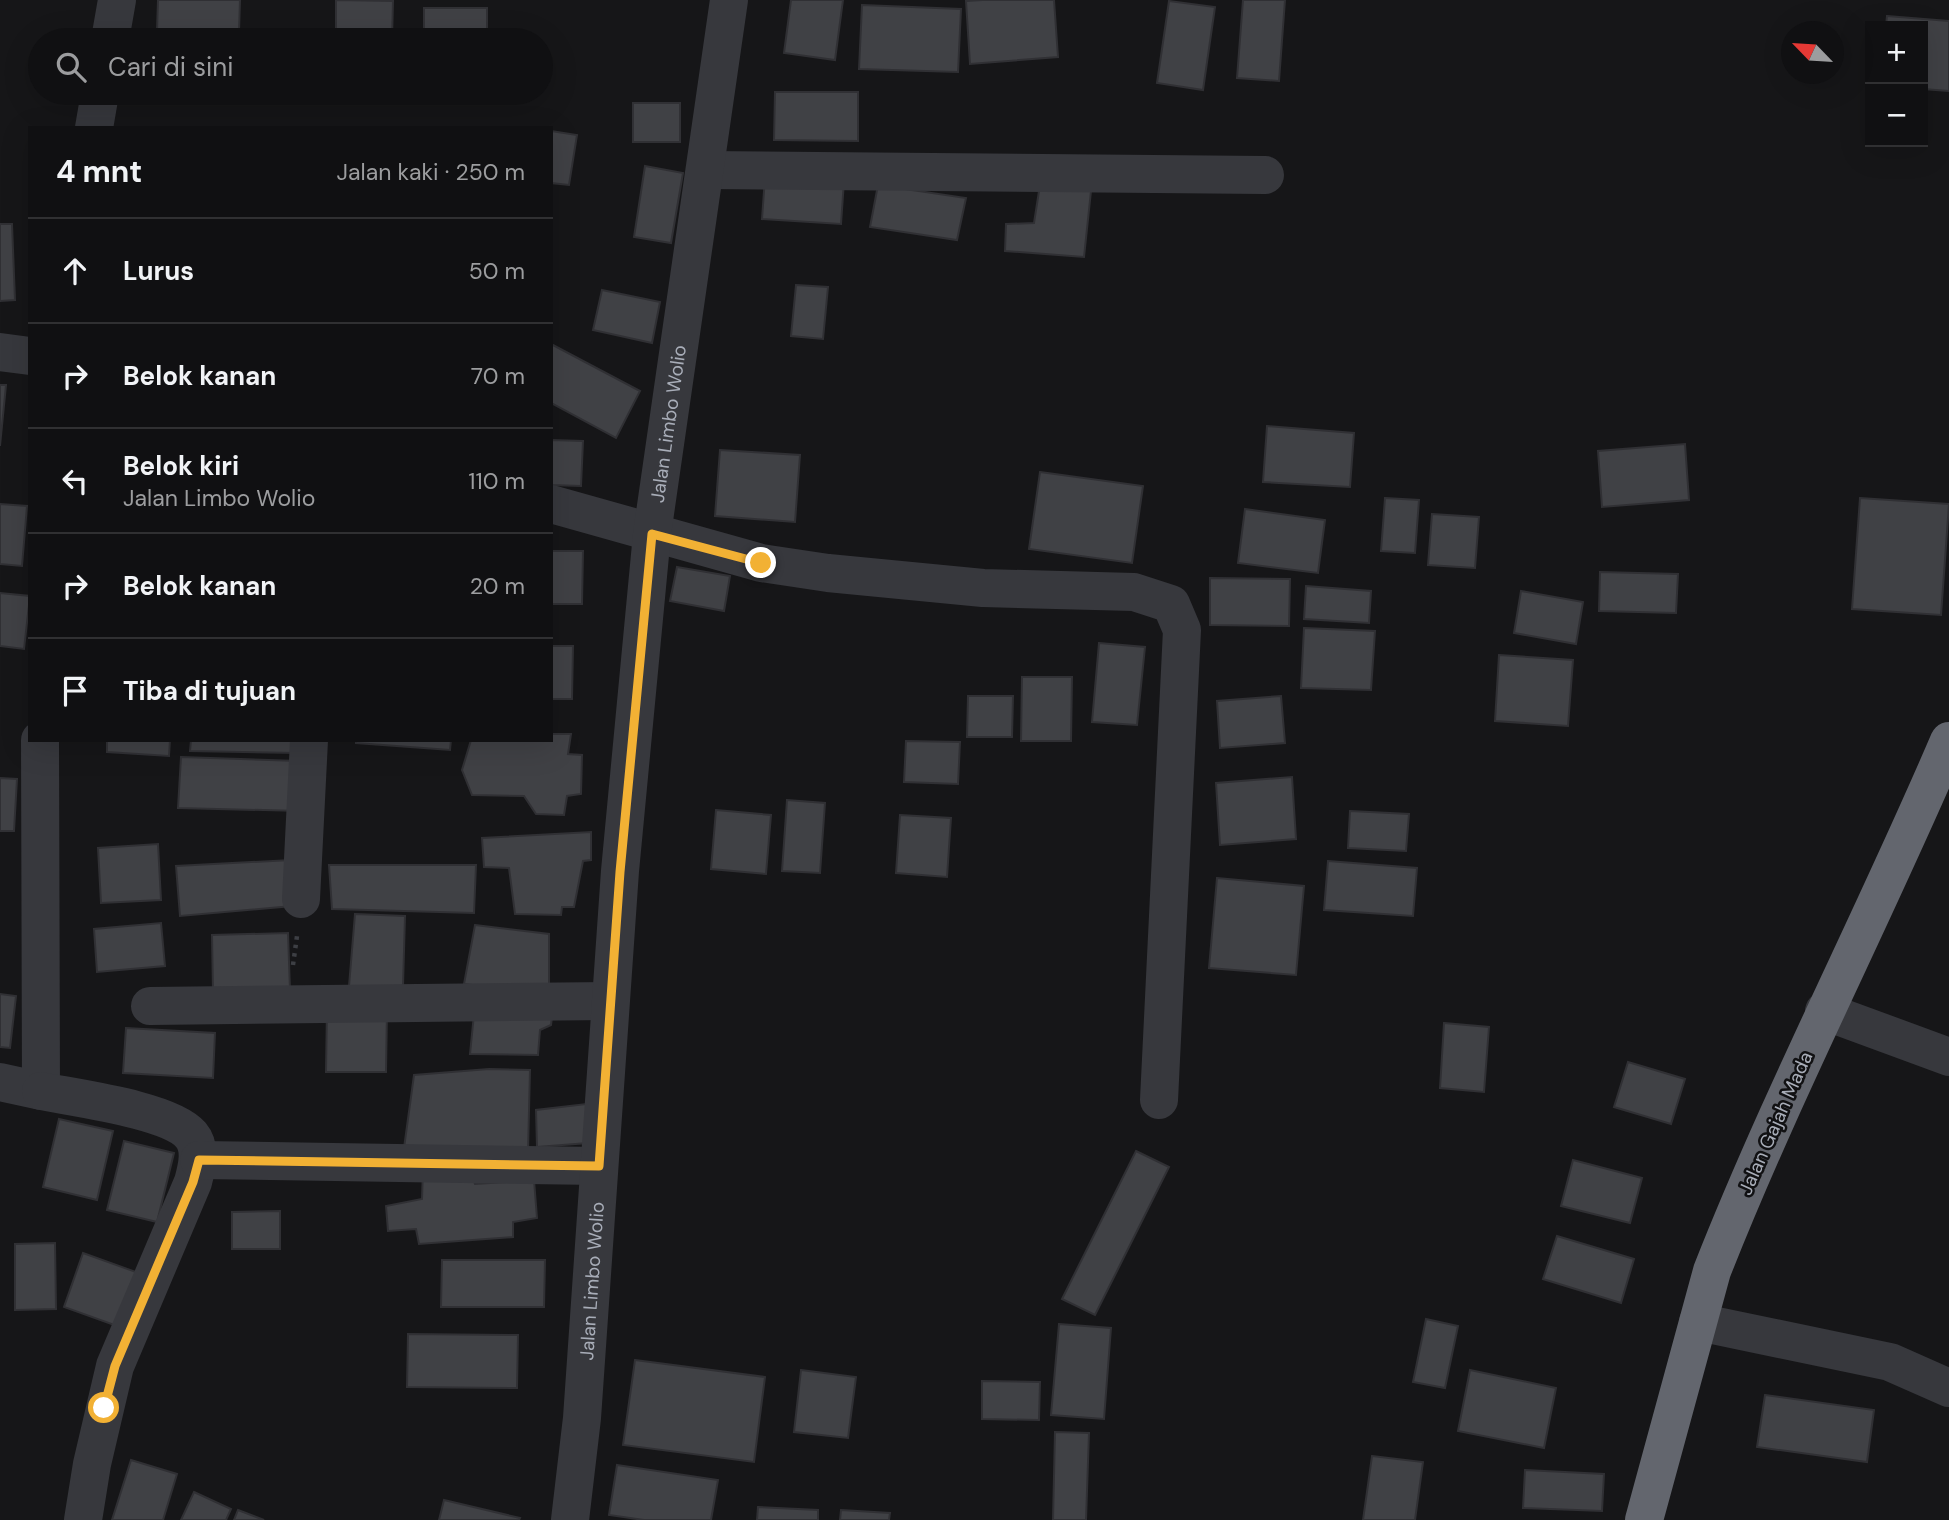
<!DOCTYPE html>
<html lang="id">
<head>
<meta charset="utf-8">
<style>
	:root { --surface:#101012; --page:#1e1e20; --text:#f1f3f6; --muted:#9c9d9f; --line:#303032 }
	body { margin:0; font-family:"DM Sans",sans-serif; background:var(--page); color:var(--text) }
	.controls { position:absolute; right:21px; top:21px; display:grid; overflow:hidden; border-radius:0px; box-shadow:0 7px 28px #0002 }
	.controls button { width:63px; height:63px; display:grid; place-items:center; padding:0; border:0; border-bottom:2px solid var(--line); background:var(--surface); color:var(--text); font:35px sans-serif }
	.compass { position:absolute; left:1781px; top:21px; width:63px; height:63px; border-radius:50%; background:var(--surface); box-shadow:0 7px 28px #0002; rotate:295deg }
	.stop { position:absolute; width:21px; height:21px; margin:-16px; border:5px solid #f2b134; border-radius:50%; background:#fff }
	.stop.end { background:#f2b134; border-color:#fff; box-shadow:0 2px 7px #0008 }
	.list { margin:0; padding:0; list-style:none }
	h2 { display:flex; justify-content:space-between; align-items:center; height:91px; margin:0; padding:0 28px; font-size:30px }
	h2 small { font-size:23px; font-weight:400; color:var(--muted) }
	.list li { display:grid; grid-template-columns:46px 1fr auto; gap:21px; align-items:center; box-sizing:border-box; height:105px; padding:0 28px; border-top:2px solid var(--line) }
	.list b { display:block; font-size:26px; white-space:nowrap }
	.list p { margin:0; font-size:23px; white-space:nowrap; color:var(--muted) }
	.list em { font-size:23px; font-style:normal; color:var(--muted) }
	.icon { flex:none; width:38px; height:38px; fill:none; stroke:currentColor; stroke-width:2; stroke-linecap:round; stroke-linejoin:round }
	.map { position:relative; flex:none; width:1949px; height:1520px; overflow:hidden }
	.search { position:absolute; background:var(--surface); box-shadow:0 7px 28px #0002; left:28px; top:28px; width:525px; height:77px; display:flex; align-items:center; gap:18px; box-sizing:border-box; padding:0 24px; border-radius:38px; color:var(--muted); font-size:26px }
	.panel { position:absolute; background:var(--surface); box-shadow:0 7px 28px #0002; left:28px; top:126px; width:525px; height:616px; border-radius:0px }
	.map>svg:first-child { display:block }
</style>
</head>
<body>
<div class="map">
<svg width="1949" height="1520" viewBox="0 0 1949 1520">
	<rect width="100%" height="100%" fill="#161618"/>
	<g fill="#404145" stroke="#303034" stroke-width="2">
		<path d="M158,0h82l-1,32 -82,-1z"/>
		<path d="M336,0l57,1 -1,39h-56z"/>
		<path d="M791,0h52l-8,60 -51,-7z"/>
		<path d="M982,0h72l4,57 -88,7 -4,-63z"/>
		<path d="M1243,0h42l-6,81 -42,-3z"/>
		<path d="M1169,1l46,6 -12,83 -46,-7z"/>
		<path d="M862,5l99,4 -3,63 -99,-3z"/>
		<rect x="424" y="8" width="63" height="32"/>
		<path d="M1887,16l62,5v70l-26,-2v-63h-37z"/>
		<path d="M775,92h83v49l-84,-1z"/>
		<rect x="633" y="103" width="47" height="39"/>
		<path d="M551,131l26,4 -8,50 -18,-2z"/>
		<path d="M645,166l38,7 -12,70 -37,-6z"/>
		<path d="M765,177l79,4 -3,43 -79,-5z"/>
		<path d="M878,185l88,13 -9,42 -87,-13z"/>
		<path d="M1039,191h52l-7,66 -79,-6 1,-27 28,-1z"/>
		<path d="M0,224h12l3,76 -15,1z"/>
		<path d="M796,285l32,2 -5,52 -32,-3z"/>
		<path d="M602,290l58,12 -8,41 -59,-13z"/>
		<path d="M551,344l89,47 -24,47 -65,-35z"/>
		<path d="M0,385h6l-6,61z"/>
		<path d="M1267,426l87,7 -4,54 -87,-5z"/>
		<path d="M551,440l32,1 -2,45 -30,-1z"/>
		<path d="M1685,444l4,56 -87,7 -4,-56z"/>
		<path d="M720,450l80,5 -5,67 -80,-6z"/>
		<path d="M1040,472l103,14 -11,77 -103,-14z"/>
		<path d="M1385,498l34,2 -4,53 -34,-2z"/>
		<path d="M1860,498l89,6 -8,111 -89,-6z"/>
		<path d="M0,504l27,2 -5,60 -22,-2z"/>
		<path d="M1245,509l80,11 -7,53 -80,-10z"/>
		<path d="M1432,514l47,3 -4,51 -47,-3z"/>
		<path d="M551,551h32l-1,53h-31z"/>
		<path d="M677,567l53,9 -6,35 -54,-10z"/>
		<path d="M1600,572l78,2 -2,39 -77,-2z"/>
		<path d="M1210,578l80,1 -1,47 -79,-1z"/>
		<path d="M1306,586l65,5 -2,32 -65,-4z"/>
		<path d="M1521,591l62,11 -7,42 -62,-11z"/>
		<path d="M0,593l30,3 -6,53 -24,-3z"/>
		<path d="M1304,628l71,3 -4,59 -70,-2z"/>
		<path d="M1099,643l46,4 -8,78 -45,-3z"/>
		<path d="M551,646h22l-1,53h-21z"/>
		<path d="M1499,655l74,5 -5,66 -73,-5z"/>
		<path d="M1022,677h50l-1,64h-50z"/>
		<path d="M968,696h45l-1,41h-45z"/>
		<path d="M1281,696l4,47 -65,5 -3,-47z"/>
		<path d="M551,734h20l-3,20 14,1 -1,39 -14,2 -3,19 -28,-1 -12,-18 -52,-1 -10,-25 9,-30h80z"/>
		<path d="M107,740h63l-1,16 -62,-4z"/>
		<path d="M191,740h106l-1,13 -106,-2z"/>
		<path d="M356,740h95l-1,10 -94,-7z"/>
		<path d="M906,741l54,1 -2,42 -54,-2z"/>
		<path d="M181,757l118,4 2,50 -123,-3z"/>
		<path d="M1292,777l4,62 -76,6 -4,-62z"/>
		<path d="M0,778l17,1 -3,52h-14z"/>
		<path d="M787,800l38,3 -5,70 -38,-2z"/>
		<path d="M716,810l55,5 -5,59 -55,-5z"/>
		<path d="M1350,811l59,3 -3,37 -58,-3z"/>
		<path d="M900,815l51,3 -4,59 -51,-4z"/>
		<path d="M591,832v28l-8,1 -9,46h-12l-1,8 -46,-1 -6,-46 -25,-1 -2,-29z"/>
		<path d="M158,844l3,56 -60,3 -3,-55z"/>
		<path d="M291,860l1,46 -112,10 -4,-50z"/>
		<path d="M1328,861l89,7 -4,48 -89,-6z"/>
		<path d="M329,865h147l-2,48 -142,-4z"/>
		<path d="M1217,878l87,8 -8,89 -87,-7z"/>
		<path d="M355,914l50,2 -2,70h-54z"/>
		<path d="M161,923l4,43 -68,6 -3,-43z"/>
		<path d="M475,925l74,9v60l-85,-10z"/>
		<path d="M288,933l2,57 -77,2 -1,-57z"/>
		<path d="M0,994l16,2 -6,52 -10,-1z"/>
		<path d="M475,1004l78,5 -2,16 -11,5 -2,25 -68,-1z"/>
		<path d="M327,1008l60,1 -1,63h-60z"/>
		<path d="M1444,1023l45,4 -5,65 -44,-4z"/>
		<path d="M126,1028l89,5 -2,45 -90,-5z"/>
		<path d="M1628,1062l57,17 -14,45 -57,-17z"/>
		<path d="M489,1069l41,1 -2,82 -124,-4 10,-73z"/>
		<path d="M586,1104l2,39 -51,4 -1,-37z"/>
		<path d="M59,1119l54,12 -16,69 -54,-13z"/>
		<path d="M124,1141l50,12 -17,69 -50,-12z"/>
		<path d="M1136,1151l33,16 -74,148 -33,-16z"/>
		<path d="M1573,1160l69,18 -12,45 -69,-17z"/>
		<path d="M423,1169l48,5 4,10 59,-4 3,38 -24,4v15l-94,7 -3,-15 -28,2 -2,-25 36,-7z"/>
		<path d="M280,1211v38h-48v-37z"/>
		<path d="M1557,1236l77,23 -13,44 -78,-24z"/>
		<path d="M55,1243l1,66 -41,1v-66z"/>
		<path d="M83,1253l53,19 -19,54 -53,-19z"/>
		<path d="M442,1260h103l-1,47h-103z"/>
		<path d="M1426,1319l32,7 -13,62 -32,-6z"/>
		<path d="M1059,1324l52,4 -7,91 -53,-4z"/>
		<path d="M408,1334l110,1 -1,53 -110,-1z"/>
		<path d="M635,1360l130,17 -11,85 -131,-17z"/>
		<path d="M801,1370l55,7 -8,61 -54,-6z"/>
		<path d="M1470,1370l86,18 -12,60 -86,-17z"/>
		<path d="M982,1381l58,1 -1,38 -57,-1z"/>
		<path d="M1765,1395l109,15 -7,52 -110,-15z"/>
		<path d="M1055,1432l34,1 -3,87h-33z"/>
		<path d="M1372,1456l51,6 -8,58h-52z"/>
		<path d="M131,1460l46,14 -14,46h-51z"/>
		<path d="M617,1465l101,15 -7,40h-67l-35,-5z"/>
		<path d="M1525,1470l79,4 -2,37 -79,-3z"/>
		<path d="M194,1492l37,17 -5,11h-45z"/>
		<path d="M444,1500l76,18 -1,2h-80z"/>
		<path d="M758,1507l60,3v10h-61z"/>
		<path d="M238,1510l26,10h-30z"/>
		<path d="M841,1510l49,3 -1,7h-49z"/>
	</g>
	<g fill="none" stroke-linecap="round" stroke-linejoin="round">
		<path stroke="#3d3f44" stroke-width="4.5" stroke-dasharray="3.5 5" stroke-linecap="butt" d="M293,965l4,-29"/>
		<g stroke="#37383d" stroke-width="38">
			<path d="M110,40l7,-40"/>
			<path d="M94,128l6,-35"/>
			<path d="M706,170l559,5"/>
			<path d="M0,352l30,4"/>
			<path d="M551,504l210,59 67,10 155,15 151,4 37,12 11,26 -23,470"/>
			<path d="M301,899l8,-159"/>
			<path d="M150,1006l460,-5"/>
			<path d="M1824,1011l125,46"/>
			<path d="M0,1082l41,9 -1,-351"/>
			<path d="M41,1091c34,7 129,19 150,44 11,13 6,32 2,47l-78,184 -23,98 -9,56"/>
			<path d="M199,1160l400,6"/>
			<path d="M1698,1322l192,40 59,26"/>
			<path id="s1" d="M570,1520l12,-102 38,-547 32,-337 77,-534"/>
		</g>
		<path stroke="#63666e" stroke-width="38" d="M1644,1520l68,-249c71,-180 161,-352 237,-530"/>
	</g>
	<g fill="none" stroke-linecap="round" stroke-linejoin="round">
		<path stroke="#f2b134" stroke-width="9" d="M104,1408l11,-42 78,-184 6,-22 400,6 21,-294 32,-338 109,29"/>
	</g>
	<g text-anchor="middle" stroke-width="5" stroke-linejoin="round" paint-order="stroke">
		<g font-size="19" fill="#a8adb8" stroke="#111113">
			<text dy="7" stroke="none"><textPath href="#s1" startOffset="1101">Jalan Limbo Wolio</textPath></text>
			<text transform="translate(1775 1123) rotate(-66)" y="7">Jalan Gajah Mada</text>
			<text dy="7" stroke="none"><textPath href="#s1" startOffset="240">Jalan Limbo Wolio</textPath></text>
		</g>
	</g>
</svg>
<div class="controls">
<button>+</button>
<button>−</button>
</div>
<svg class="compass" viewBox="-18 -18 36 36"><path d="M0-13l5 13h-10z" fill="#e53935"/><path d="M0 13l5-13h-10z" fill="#9c9d9f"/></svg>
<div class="stop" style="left:104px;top:1408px"></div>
<div class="stop end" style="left:761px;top:563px"></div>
<div class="search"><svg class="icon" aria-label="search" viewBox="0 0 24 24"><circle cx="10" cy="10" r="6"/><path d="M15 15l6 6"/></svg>Cari di sini</div>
<section class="panel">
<h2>4 mnt<small>Jalan kaki · 250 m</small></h2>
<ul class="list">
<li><svg class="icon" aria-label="ahead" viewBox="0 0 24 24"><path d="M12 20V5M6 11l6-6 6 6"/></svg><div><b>Lurus</b></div><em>50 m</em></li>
<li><svg class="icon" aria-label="right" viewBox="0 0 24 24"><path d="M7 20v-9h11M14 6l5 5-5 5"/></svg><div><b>Belok kanan</b></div><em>70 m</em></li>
<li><svg class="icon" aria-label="left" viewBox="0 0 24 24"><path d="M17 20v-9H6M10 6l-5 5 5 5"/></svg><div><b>Belok kiri</b><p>Jalan Limbo Wolio</p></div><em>110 m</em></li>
<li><svg class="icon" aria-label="right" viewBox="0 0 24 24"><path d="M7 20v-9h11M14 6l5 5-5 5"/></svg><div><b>Belok kanan</b></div><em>20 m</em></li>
<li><svg class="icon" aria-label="arrive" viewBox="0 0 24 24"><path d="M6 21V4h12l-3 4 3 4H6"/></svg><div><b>Tiba di tujuan</b></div></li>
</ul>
</section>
</div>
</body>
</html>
